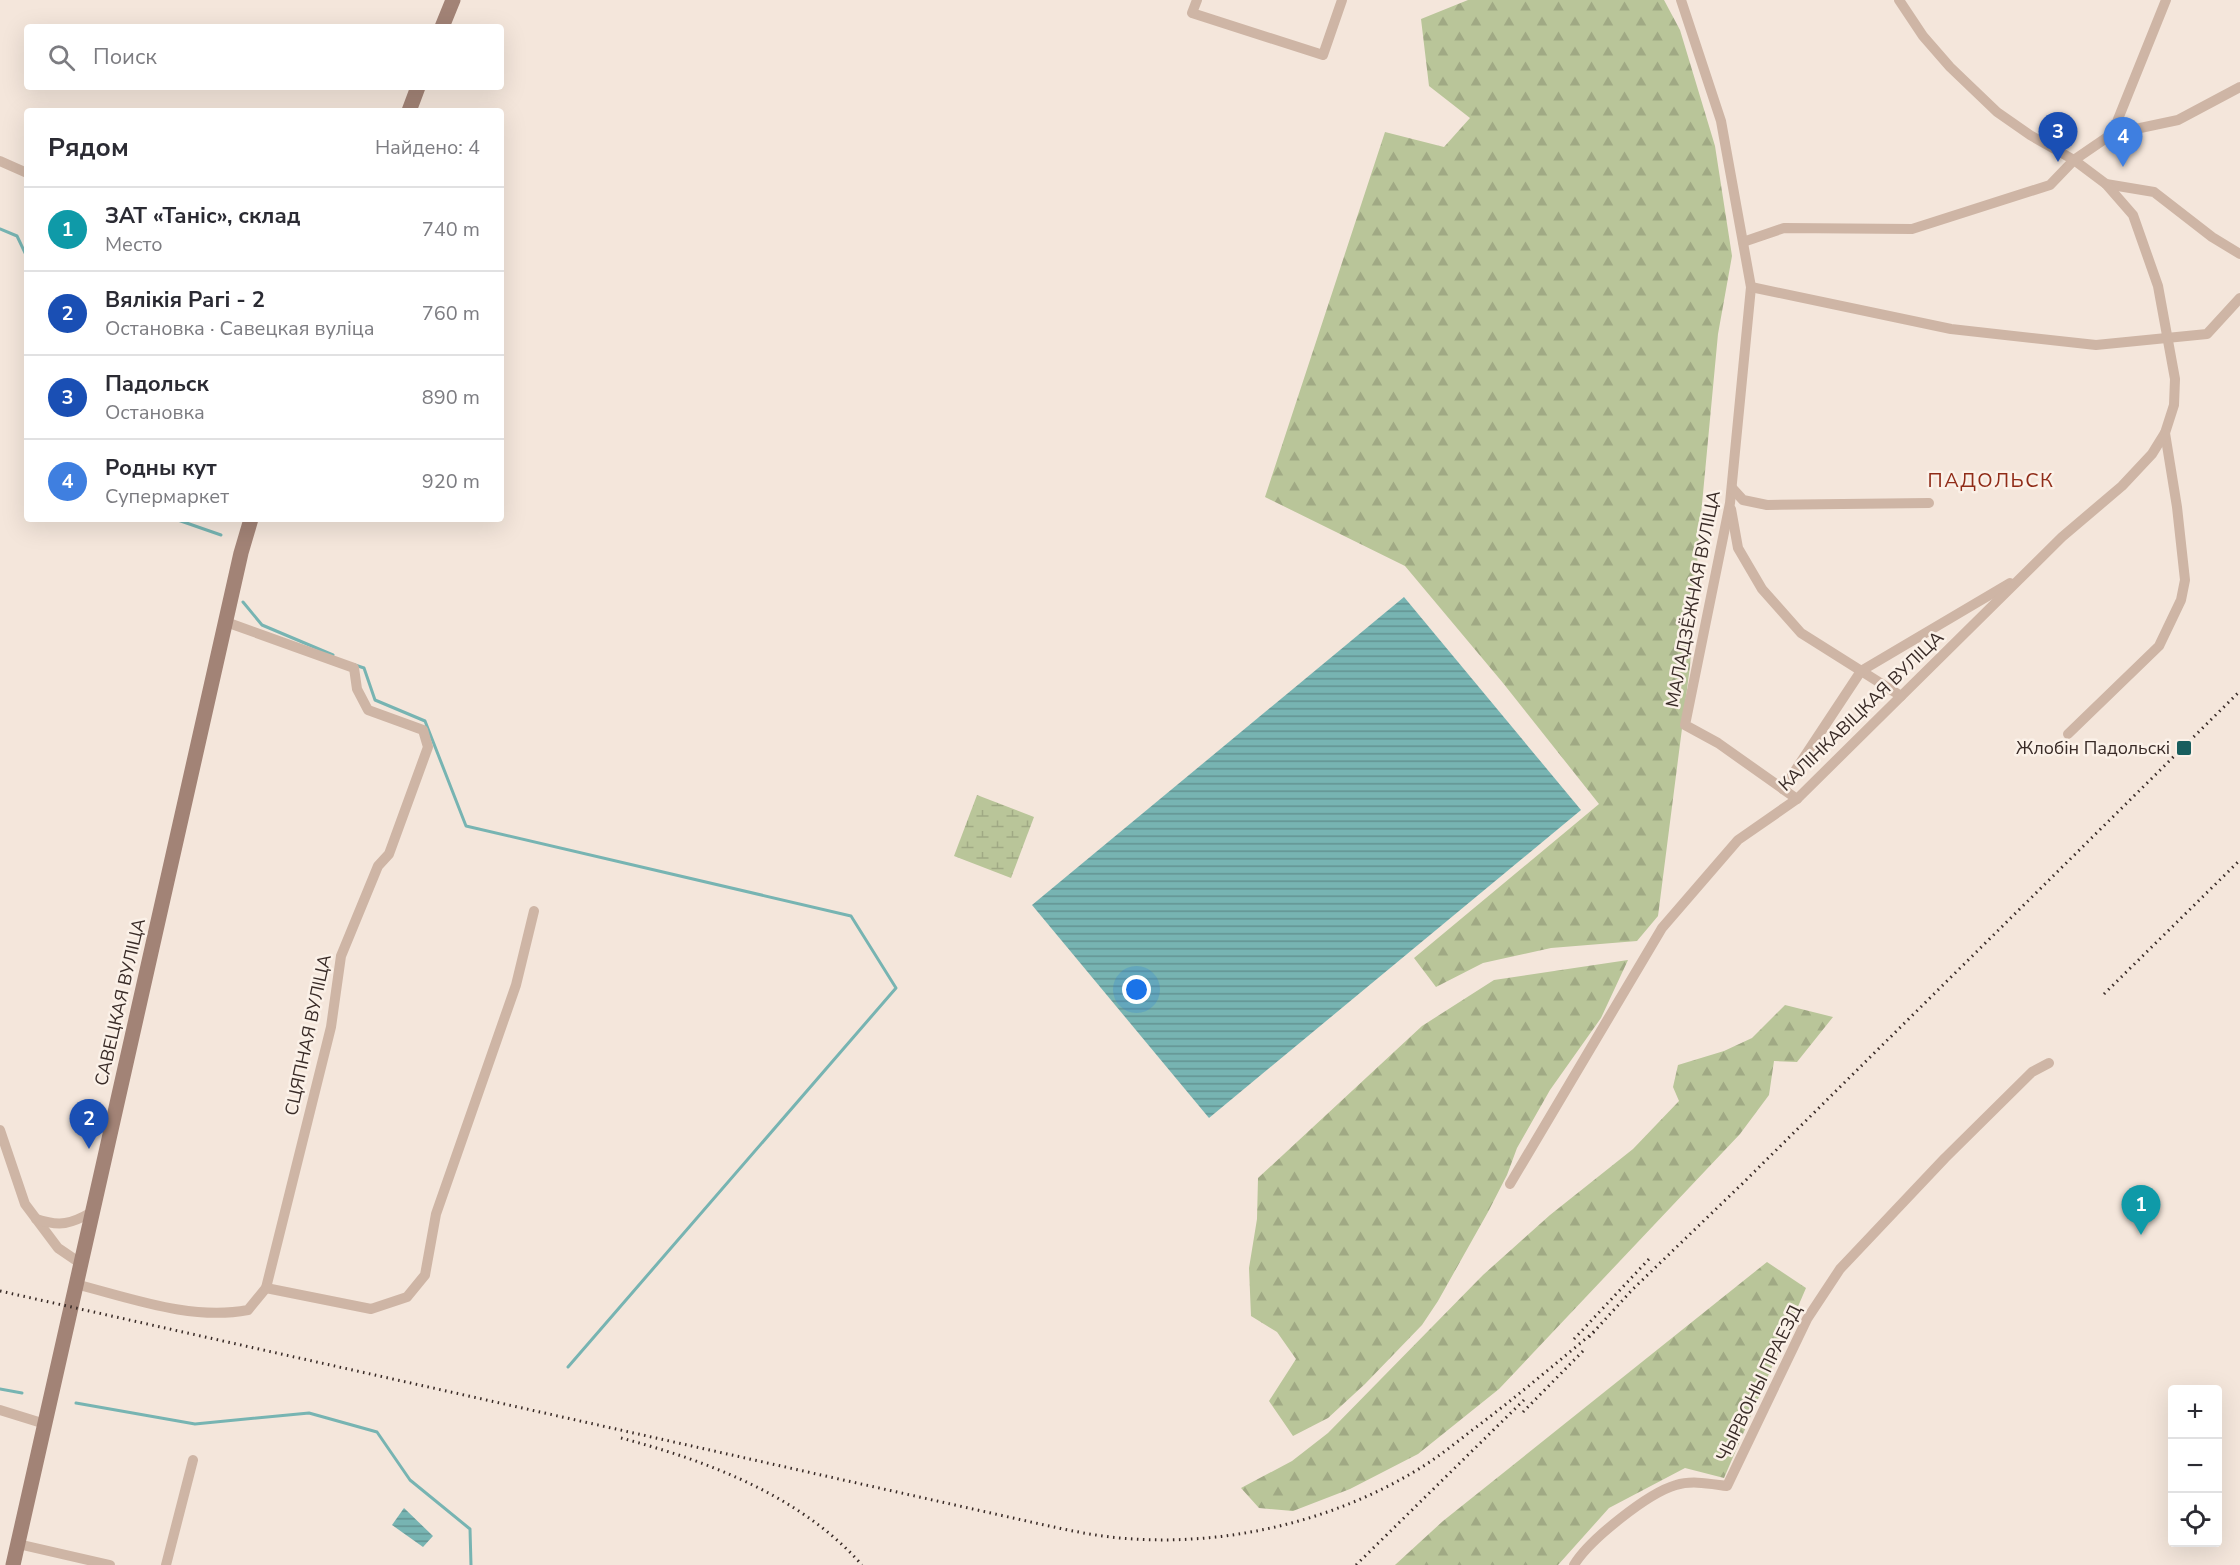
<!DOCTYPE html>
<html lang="ru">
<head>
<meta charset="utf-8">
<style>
	:root { --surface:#fff; --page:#f7f7f7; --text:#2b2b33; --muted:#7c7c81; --line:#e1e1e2; --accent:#2563eb }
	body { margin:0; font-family:"Nunito Sans",sans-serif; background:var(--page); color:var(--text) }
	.controls { position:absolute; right:18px; bottom:18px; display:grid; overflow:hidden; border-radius:6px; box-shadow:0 6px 24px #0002 }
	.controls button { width:54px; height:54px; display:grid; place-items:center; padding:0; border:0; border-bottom:2px solid var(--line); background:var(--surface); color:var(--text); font:30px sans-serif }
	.you { position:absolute; left:1137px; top:990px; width:21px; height:21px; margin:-15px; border:4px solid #fff; border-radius:50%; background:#1a73e8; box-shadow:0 0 0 9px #1a73e833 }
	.badge { display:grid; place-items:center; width:39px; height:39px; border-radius:50%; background:var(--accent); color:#fff; font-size:20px; font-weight:700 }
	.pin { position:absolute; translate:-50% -50px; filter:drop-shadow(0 2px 3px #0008) }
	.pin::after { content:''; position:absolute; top:32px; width:21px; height:18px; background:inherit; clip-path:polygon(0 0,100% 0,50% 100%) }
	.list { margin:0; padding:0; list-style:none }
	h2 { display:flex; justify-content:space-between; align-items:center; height:78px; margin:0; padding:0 24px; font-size:26px }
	h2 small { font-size:20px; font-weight:400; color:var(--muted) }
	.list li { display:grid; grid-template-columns:39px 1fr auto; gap:18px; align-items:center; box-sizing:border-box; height:84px; padding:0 24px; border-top:2px solid var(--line) }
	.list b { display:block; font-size:22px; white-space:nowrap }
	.list p { margin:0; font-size:20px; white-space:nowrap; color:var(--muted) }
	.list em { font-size:20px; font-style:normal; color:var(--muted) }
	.icon { flex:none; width:33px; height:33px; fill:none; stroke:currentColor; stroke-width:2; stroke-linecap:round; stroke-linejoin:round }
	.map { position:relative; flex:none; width:2240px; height:1565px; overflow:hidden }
	.search { position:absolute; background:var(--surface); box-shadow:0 6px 24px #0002; left:24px; top:24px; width:480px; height:66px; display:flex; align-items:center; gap:15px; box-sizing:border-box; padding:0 21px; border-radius:6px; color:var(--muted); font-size:22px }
	.panel { position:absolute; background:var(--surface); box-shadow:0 6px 24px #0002; left:24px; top:108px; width:480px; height:414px; border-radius:6px }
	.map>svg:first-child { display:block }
</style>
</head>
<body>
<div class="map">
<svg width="2240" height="1565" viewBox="0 0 2240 1565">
	<defs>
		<pattern id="forest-firs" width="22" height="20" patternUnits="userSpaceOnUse" patternTransform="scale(1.5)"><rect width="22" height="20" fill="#b9c599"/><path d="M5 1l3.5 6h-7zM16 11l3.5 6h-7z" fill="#a0a984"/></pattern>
		<pattern id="wetland-marsh" width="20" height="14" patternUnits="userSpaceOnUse" patternTransform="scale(1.5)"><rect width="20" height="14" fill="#b9c599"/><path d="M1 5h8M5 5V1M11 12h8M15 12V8" fill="none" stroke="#a0a984"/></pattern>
		<pattern id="water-rules" width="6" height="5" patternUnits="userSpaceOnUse" patternTransform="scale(1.5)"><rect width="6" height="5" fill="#77b4b2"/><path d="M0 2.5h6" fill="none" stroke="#639391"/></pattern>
	</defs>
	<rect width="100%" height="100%" fill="#f4e6db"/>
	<g fill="url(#forest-firs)">
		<path d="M1468,0h196l16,30 35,116 17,110 -14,78 -19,202 -9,130 -32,250 -21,25 -86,7 -68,15 -47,24 -22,-29 185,-154 -96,-121 -98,-117 -140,-69 120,-365 59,15 26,-29 -41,-32 -8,-67z"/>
		<path d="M1628,960l-27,58 -51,72 -33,58 -10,27 -19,37 -50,89 -16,24 -57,59 -37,34 -35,18 -24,-35 27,-42 -19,-27 -26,-16 -2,-48 8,-49 1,-41 164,-152 72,-46z"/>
		<path d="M1785,1005l48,12 -36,45 -23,-1 -5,34 -29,39 -241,255 -81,65 -68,35 -57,22 -34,-3 -18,-20 51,-27 36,-28 155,-158 67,-60 83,-66 46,-48 -6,-14 5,-22 46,-14 28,-13z"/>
		<path d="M1767,1262l39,26 -82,190 -39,-10 -76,40 -51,57h-163l48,-44z"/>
	</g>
	<path fill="url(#wetland-marsh)" d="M977,795l57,22 -23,61 -57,-22z"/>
	<g fill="url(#water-rules)">
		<path d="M1404,597l177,213 -372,308 -177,-213z"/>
		<path d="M404,1508l29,28 -10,11 -31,-22z"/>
	</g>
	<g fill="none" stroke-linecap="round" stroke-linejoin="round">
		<g stroke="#77b4b2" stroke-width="3">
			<path d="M0,229l17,7 10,21"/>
			<path d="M175,519l46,16"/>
			<path d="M243,602l19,23 71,30"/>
			<path d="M355,665l9,3 11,32 50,21 41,105 385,90 45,72 -328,379"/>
			<path d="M0,1389l22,4"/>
			<path d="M76,1403l119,21 114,-11 68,19 33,48 60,49 1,36"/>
		</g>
		<g stroke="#ceb5a5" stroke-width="10">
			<path d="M1197,0l-5,13 131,42 19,-55"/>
			<path d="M1681,0l40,121 30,166 -21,216 -45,222 33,18 79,56"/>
			<path d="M1899,0l24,36 27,31 47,45 33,23 44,25 32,24 48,8 58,45 28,17"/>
			<path d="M2112,134l66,-14 62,-33"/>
			<path d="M0,161l27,12"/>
			<path d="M1743,242l41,-14 128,1 138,-44 24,-25 38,-26 54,-134"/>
			<path d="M1751,287l200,42 145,16 111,-11 33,-36"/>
			<path d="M1732,488l11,12 24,5 162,-2"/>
			<path d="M1731,509l7,39 24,41 39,44 100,63"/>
			<path d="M2068,734l91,-88 22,-46 4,-20 -8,-73 -12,-74"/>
			<path d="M1783,789l78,-118 149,-88"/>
			<path d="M0,1130l25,74 33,44 22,15"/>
			<path d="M1510,1184l152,-256 76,-88 59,-41 265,-262 60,-51 30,-32 13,-21 9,-28 1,-26 -17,-93 -25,-71 -27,-31"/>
			<path d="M36,1219c24,8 35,5 56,-7"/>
			<path d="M75,1284c56,14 116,37 173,26l18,-22 65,-261 10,-71 37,-90 11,-12 39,-107 -5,-17 -55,-20 -11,-21 -3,-21 -128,-46"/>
			<path d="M266,1288l105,21 36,-12 18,-22 11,-61 80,-229 18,-74"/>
			<path d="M0,1410l45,14"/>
			<path d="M18,1544l92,21"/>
			<path d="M166,1565l27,-105"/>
			<path d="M1574,1565c15,-25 74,-72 102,-80 16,-5 35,-1 51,1l80,-167 33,-50 105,-111 87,-86 17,-9"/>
		</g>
		<g stroke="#a28376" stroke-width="15">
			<path d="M442,27l11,-27"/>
			<path d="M409,111l9,-24"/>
			<path d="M13,1565l228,-1012 10,-34"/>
		</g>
		<g stroke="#392b27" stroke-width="3" stroke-dasharray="1.5 4.5" stroke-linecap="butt">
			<path d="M2104,994l136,-134"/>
			<path d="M0,1291l1022,229c32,7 65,15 98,18 100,9 205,-14 292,-65 21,-12 40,-27 59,-42 43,-32 83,-66 124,-100"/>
			<path d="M1589,1337l43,-47 111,-107 497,-492"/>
			<path d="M1574,1339l76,-81"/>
			<path d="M1523,1412l61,-62"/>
			<path d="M621,1438c87,23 180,58 241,127"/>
			<path d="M1356,1565l170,-167"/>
		</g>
	</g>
	<rect fill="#185e5e" stroke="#fbf1e8" stroke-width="2" x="2176" y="740" width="16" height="16" rx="3"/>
	<g text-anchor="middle" stroke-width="5" stroke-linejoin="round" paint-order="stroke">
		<g font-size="18" fill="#392b27" stroke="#fbf1e8">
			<text transform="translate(1693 599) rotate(-79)" y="6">МАЛАДЗЁЖНАЯ ВУЛІЦА</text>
			<text transform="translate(1861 711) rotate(-44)" y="6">КАЛІНКАВІЦКАЯ ВУЛІЦА</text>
			<text transform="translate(120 1002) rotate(-77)" y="6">САВЕЦКАЯ ВУЛІЦА</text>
			<text transform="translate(308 1035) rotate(-78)" y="6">СЦЯПНАЯ ВУЛІЦА</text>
			<text transform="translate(1759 1383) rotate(-64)" y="6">ЧЫРВОНЫ ПРАЕЗД</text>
		</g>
		<g font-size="18" fill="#392b27" stroke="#fbf1e8" text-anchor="end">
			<text x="2170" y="754">Жлобін Падольскі</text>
		</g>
		<g font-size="20" letter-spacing="1.5" fill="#902c18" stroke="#fbf1e8">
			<text x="1991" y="487">ПАДОЛЬСК</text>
		</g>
	</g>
</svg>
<div class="controls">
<button>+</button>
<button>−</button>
<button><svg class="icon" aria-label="locate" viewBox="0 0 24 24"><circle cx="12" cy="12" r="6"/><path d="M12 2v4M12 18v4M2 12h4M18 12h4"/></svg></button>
</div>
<div class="you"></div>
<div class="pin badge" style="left:2141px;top:1235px;background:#0f9aa8">1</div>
<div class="pin badge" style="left:89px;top:1149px;background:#1a4fb4">2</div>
<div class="pin badge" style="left:2058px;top:162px;background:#1a4fb4">3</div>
<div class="pin badge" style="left:2123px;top:167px;background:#3f7fe0">4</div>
<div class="search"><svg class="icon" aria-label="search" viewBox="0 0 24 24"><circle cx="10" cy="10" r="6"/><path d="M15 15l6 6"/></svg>Поиск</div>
<section class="panel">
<h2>Рядом<small>Найдено: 4</small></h2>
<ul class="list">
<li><span class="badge" style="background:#0f9aa8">1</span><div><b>ЗАТ «Таніс», склад</b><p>Место</p></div><em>740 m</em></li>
<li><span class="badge" style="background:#1a4fb4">2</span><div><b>Вялікія Рагі - 2</b><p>Остановка · Савецкая вуліца</p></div><em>760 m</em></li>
<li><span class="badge" style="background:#1a4fb4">3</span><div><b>Падольск</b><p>Остановка</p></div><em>890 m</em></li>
<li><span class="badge" style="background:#3f7fe0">4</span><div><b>Родны кут</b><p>Супермаркет</p></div><em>920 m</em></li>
</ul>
</section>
</div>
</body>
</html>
